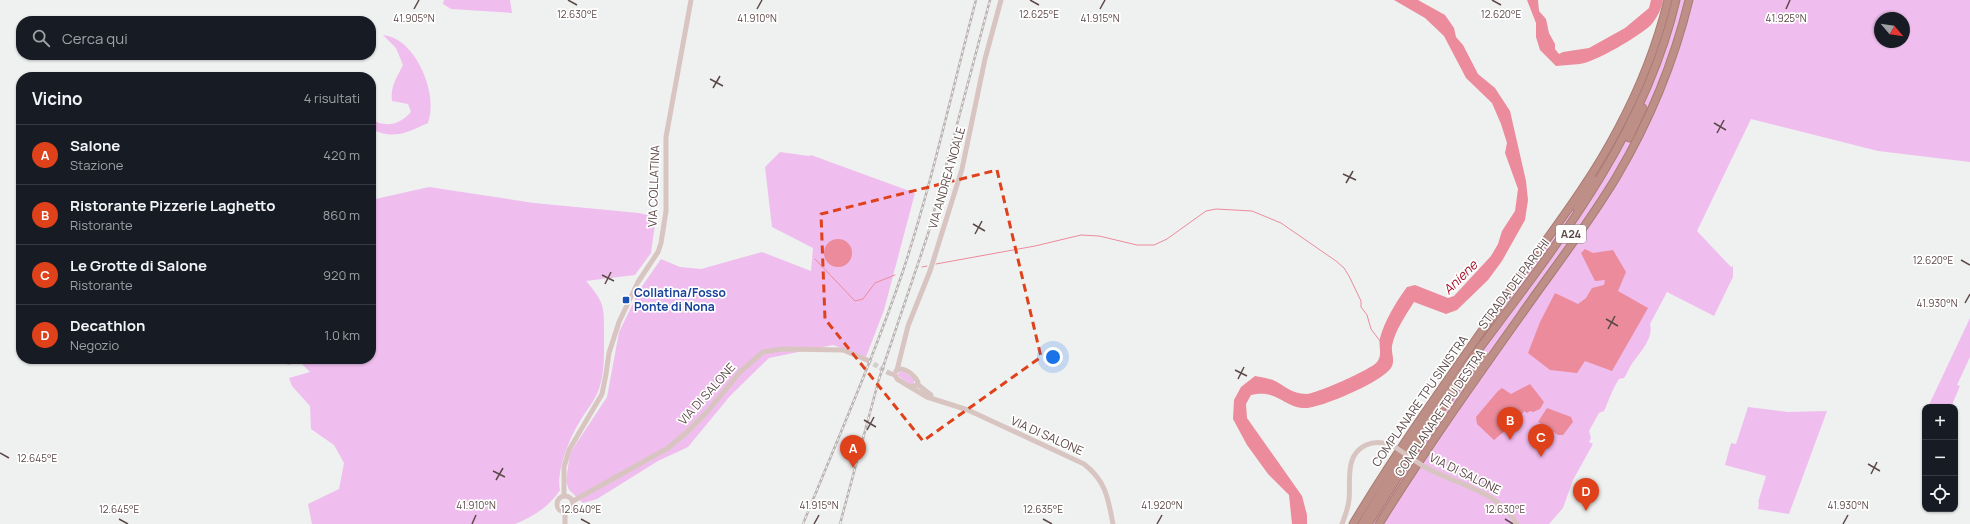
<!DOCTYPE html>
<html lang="it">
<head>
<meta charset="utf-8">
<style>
	:root { --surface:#171b24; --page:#242831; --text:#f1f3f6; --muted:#9ea1a6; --line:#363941; --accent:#df411b }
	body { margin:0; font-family:Manrope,sans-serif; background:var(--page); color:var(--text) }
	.controls { position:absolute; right:12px; bottom:12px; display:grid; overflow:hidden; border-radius:8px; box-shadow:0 1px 3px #0004 }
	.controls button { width:36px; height:36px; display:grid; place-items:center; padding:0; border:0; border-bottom:1px solid var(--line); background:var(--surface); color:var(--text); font:20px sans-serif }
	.compass { position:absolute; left:1874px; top:12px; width:36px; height:36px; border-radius:50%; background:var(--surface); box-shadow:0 1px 3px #0004; rotate:119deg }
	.you { position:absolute; left:1053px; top:357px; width:14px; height:14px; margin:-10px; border:3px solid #fff; border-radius:50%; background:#1a73e8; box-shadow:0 0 0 6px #1a73e833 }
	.badge { display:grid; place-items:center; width:26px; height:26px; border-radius:50%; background:var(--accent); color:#fff; font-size:13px; font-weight:700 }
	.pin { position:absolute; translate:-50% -33px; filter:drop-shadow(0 1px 2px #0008) }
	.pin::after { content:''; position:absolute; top:21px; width:14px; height:12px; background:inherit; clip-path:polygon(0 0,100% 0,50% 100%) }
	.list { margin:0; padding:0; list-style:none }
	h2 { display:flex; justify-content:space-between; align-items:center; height:52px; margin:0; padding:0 16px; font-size:17px }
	h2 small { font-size:13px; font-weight:400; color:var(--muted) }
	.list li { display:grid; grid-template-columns:26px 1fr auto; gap:12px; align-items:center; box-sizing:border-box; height:60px; padding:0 16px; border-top:1px solid var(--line) }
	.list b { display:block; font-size:15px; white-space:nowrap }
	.list p { margin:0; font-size:13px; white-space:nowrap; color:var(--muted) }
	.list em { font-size:13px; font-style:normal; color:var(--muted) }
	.icon { flex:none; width:22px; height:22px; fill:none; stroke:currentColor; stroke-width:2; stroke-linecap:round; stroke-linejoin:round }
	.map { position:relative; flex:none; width:1970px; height:524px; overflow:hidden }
	.search { position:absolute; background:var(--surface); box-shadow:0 1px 3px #0004; left:16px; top:16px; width:360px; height:44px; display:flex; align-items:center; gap:10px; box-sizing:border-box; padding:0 14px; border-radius:16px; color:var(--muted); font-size:15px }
	.panel { position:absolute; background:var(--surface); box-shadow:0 1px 3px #0004; left:16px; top:72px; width:360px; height:292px; border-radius:16px }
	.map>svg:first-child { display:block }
</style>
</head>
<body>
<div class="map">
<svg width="1970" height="524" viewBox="0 0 1970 524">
	<rect width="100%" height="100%" fill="#eff1f0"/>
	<g fill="#efbeee" fill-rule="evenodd">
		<path d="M444,0h66l2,13 -61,-4 -8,-5z"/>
		<path d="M1665,0h305v162l-92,-11 -127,-32 -54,112 34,36 2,-1v11l-19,39 -47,-24 -17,32c4,16 -12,30 -20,43 -2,3 -3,7 -6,11l-5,1c-7,11 -10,21 -15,32l-5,2 -10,18 2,7 -2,4 4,2 -20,36 -10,28 -14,16h-200l32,-51 213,-308 30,-52 30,-72zM1880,18h24v24h-24z"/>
		<path d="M383,35c33,3 56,60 45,88 -22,10 -34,17 -57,6v-10c14,9 29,6 40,-7l-3,-8 -16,-3c-2,-14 5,-24 11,-36l-7,-17z"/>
		<path d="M780,152l29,4 2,-1 104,38 -31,117 -18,47 -33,-12 -64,13 -39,38 -42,51 -30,14 -61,38 -14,4 -14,-13 -3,-9 4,-28 37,-56 12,-65 21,-43 21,-30 19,8 21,2 61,-17 49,19 2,-23 -41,-21 -7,-60z"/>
		<path d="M429,187l105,16 105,10 17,4 -5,36 -16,22 -49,6c19,22 18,26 18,53 0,18 1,37 -5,55 -4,12 -14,23 -20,34 -10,16 -23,49 -19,67 -10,16 -27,27 -45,34h-203l-4,-20 31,-15 5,-26 -10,-18 -23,-16 -1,-23 -18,-20 -3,-8 21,-6 -10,-10 -12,3 -6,-6h89v-159z"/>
		<path d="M1970,318v39l-13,28 3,1 -9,21h-23z"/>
		<path d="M900,372h4l10,7v5l-3,1 -14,-10z"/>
		<path d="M1748,407l40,5 39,-1 -38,103 -31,-5 1,-6 -1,-1 8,-26 -41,-11 6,-22 5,1z"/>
	</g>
	<g fill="#eb8b9b">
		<path d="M1394,0h24l27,15 9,13 2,9 7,8 15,29 17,14 15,23 16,70 2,19 -3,20 -23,41 -14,19 -31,30 -11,4 -32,-12c-8,13 -19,28 -22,44 -1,7 3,13 0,20 -5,14 -71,42 -86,42 -23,0 -27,-19 -55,-13l-5,9 1,14 55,78 5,19v9h-15l-3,-29 -21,-21 -21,-29 -14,-26 1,-19 7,-13 14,-11c5,1 12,2 18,4 11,5 19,14 33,14 10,0 66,-25 71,-32 6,-8 1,-16 3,-24 5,-18 16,-36 27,-51l8,-2 33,13 6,-2 37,-40 7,-12 4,-13 13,-20 3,-22 -13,-36 2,-10 -6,-19 -9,-21 -26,-25 -22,-42 -19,-18z"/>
		<path d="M1527,0h11l1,11 7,8 3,14 6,11v5l4,5 4,-2 26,-4 36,-20 24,-20 2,-8h12c-1,8 -6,18 -12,25 -12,11 -55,37 -71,39 -8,1 -16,1 -24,2l-16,-16 -4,-13v-14z"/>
		<circle cx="838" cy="253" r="14"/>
		<path d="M1585,249l8,4 20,-3 13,22 -8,19 30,17 -36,63 -27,-10 -8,12 -27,-3 -22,-17 12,-31 15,-29 23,11 8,-6 6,-10 12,-3 1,-5 -10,1 -14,-28z"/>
		<path d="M1530,384l14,18 -4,7 -7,3 -3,-1 -3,2 -3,-2 -5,8 -25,21 -17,-16 -1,-7 22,-26 4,-3 9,6z"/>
		<path d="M1547,408l24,9 2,5 -10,13h-5l-20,-13z"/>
	</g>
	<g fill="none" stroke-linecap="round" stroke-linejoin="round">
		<g stroke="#eb8b9b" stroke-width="1">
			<path d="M815,259l40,42 8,-2 12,-16 20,-8"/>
			<path d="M936,264l99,-18 46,-11 18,1 38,9h17l13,-6 39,-28 10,-2 36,2 29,12 55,38 8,7 5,8 12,25v6l6,8 4,14 9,12"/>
			<path d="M922,267l5,-1"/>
		</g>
		<path stroke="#d2cfce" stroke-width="5" stroke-dasharray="5 2.5" stroke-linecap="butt" d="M867,360l22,13"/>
		<g stroke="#a97b72" stroke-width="9">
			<g id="highway">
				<path d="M1629,138l14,-30"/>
				<path d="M1577,209l16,-30"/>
				<path d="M1462,386l25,-28"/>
				<path d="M1353,524c53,-88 113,-170 171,-253 33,-46 68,-92 94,-142 22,-41 39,-84 50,-129"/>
				<path d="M1362,524c33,-58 71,-113 111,-167 82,-110 171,-220 203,-357"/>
				<path d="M1368,524l67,-106 27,-38"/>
				<path d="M1379,524c44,-71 93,-140 142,-209 32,-46 67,-90 96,-139 32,-54 57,-115 72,-176"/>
			</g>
		</g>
		<g stroke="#d8c5c2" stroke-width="5">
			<path d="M897,370l11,-44 22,-55 32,-102 23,-110 16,-59"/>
			<path d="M896,371l4,-2c7,0 15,7 18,13l-1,3 -6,2"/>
			<path d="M889,373l6,2 2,4 30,18 41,13 116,54c22,17 24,34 29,60"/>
			<path d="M917,384l14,11"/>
			<path d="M1423,466c33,19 73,23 94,58"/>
			<circle cx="565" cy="504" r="8"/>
			<path d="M564,496v-29l5,-17 33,-56 4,-20 3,-21 10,-31 19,-40 20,-30 3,-9 5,-32v-74l25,-137"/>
			<path d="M573,501l95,-53 19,-16 20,-20 33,-40 23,-20 19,-3 61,1 24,10"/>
			<path d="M565,524v-12"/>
			<path d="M1342,524c3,-8 6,-15 7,-24 2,-18 -5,-45 17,-55 9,-4 17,-3 26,0"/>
		</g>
		<use href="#highway" stroke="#bd8f87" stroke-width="7"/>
		<g stroke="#b9b3b1" stroke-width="2.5">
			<g id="rail">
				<path d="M803,524c34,-84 71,-167 100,-253 29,-88 49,-181 73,-271"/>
				<path d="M840,524l39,-145 49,-145 62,-234"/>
			</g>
		</g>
		<use href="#rail" stroke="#fff" stroke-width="1" stroke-dasharray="3" stroke-linecap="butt"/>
		<path stroke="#d8c5c2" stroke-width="5" d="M1392,445l31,21"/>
	</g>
	<path fill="none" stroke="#df411b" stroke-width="3" stroke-dasharray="8 5" stroke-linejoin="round" d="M997,170l44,187 -118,84 -98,-122 -4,-105z"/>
	<path fill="none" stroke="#5c4947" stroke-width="1.5" d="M568,0l9,5M1030,0l9,5M1492,0l9,5M414,9l5,-9M757,9l5,-9M1100,9l5,-9M1786,9l4,-9M710,79l13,7M713,88l7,-12M1714,123l12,7M1717,133l7,-13M1343,174l13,6M1346,183l7,-12M973,224l12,7M975,234l7,-13M1961,260l9,5M602,275l12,6M605,284l6,-12M1965,303l5,-9M1606,319l12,7M1608,329l7,-13M1235,370l12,6M1238,379l6,-12M864,420l12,7M867,430l7,-13M0,453l9,5M1868,464l12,7M493,471l12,6M1871,474l6,-12M496,480l7,-12M119,519l9,5M581,519l9,5M1043,519l9,5M1505,519l8,5M472,524l4,-9M814,524l5,-9M1157,524l5,-9M1843,524l5,-9"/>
	<rect fill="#1a4fb4" stroke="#fff" stroke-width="1.5" x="622" y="296" width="8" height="8" rx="2"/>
	<g text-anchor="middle" stroke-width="3.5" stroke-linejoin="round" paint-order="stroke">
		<rect fill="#fff" stroke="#8d807e" stroke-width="1" x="1556" y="225" width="30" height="18" rx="3"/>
		<g font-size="11" font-weight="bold" fill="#5c4947">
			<text x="1571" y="238">A24</text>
		</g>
		<g font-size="12" fill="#5c4947" stroke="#fff">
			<text transform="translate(947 178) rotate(-74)" y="4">VIA ANDREA NOALE</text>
			<text transform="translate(654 186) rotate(-88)" y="4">VIA COLLATINA</text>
			<text transform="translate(1514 284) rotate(-53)" y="4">STRADA DEI PARCHI</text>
			<text transform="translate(707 394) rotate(-48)" y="4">VIA DI SALONE</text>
			<text transform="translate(1420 401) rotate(-55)" y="4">COMPLANARE TPU SINISTRA</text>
			<text transform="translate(1440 413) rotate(-56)" y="4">COMPLANARE TPU DESTRA</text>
			<text transform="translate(1047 436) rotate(24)" y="4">VIA DI SALONE</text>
			<text transform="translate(1465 474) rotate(26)" y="4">VIA DI SALONE</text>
		</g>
		<g font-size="12" font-weight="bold" fill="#164399" stroke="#fff" text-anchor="start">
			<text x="634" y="297">Collatina/Fosso<tspan x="634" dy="14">Ponte di Nona</tspan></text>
		</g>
		<g font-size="13" font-style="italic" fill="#a90e26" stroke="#fff">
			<text transform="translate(1460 277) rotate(-45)" y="5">Aniene</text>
		</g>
	</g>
	<g font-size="10" text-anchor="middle" fill="#5c4947" stroke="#fff" stroke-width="3.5" stroke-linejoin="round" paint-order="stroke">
		<text x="1501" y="18">12.620°E</text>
		<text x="577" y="18">12.630°E</text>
		<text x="1039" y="18">12.625°E</text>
		<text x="414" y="22">41.905°N</text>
		<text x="757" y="22">41.910°N</text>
		<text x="1100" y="22">41.915°N</text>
		<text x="1786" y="22">41.925°N</text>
		<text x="1933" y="264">12.620°E</text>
		<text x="1937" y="307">41.930°N</text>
		<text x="37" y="462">12.645°E</text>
		<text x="476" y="509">41.910°N</text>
		<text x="819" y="509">41.915°N</text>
		<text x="1162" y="509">41.920°N</text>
		<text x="1848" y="509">41.930°N</text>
		<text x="119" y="513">12.645°E</text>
		<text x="581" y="513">12.640°E</text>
		<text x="1043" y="513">12.635°E</text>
		<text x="1505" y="513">12.630°E</text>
	</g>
</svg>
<div class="controls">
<button>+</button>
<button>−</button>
<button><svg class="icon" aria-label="locate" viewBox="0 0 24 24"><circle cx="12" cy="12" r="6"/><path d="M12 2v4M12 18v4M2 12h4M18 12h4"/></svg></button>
</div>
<svg class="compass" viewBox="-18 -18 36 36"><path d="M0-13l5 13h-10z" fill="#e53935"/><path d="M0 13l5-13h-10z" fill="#9ea1a6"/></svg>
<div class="you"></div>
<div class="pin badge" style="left:853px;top:468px">A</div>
<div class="pin badge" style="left:1510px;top:440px">B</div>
<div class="pin badge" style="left:1541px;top:457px">C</div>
<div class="pin badge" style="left:1586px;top:511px">D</div>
<div class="search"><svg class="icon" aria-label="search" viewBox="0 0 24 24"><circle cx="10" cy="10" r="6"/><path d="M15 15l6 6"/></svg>Cerca qui</div>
<section class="panel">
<h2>Vicino<small>4 risultati</small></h2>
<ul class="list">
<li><span class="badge">A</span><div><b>Salone</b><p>Stazione</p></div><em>420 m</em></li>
<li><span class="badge">B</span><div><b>Ristorante Pizzerie Laghetto</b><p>Ristorante</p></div><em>860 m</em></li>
<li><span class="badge">C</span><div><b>Le Grotte di Salone</b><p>Ristorante</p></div><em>920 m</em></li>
<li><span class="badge">D</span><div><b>Decathlon</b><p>Negozio</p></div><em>1.0 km</em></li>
</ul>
</section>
</div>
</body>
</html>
